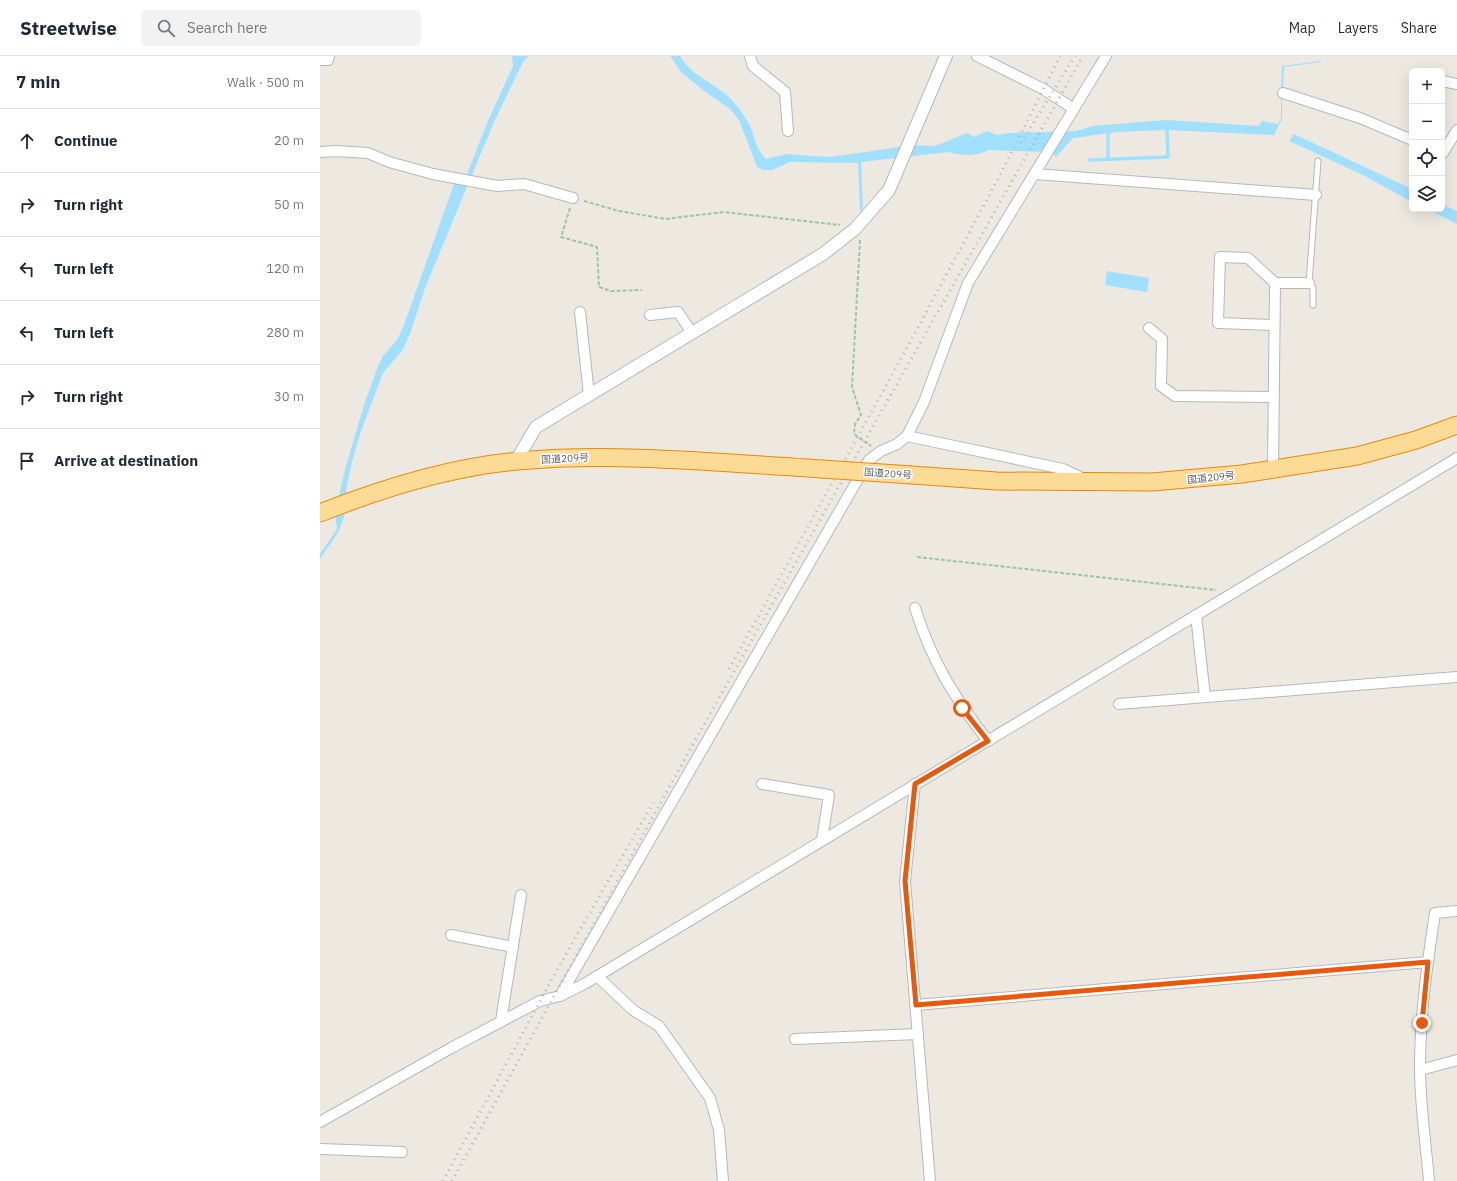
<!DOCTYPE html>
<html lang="en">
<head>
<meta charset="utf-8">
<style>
	:root { --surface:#fff; --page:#f2f2f3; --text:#1f2937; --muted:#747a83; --line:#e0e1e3 }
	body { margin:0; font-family:"IBM Plex Sans","Noto Sans JP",sans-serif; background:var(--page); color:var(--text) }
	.controls { position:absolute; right:12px; top:12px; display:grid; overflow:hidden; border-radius:6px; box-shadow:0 4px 16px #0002 }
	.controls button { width:36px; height:36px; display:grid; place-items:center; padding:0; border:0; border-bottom:1px solid var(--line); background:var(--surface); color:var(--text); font:20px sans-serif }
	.stop { position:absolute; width:12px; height:12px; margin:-9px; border:3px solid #ea580c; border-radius:50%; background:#fff }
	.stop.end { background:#ea580c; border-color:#fff; box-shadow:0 1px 4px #0008 }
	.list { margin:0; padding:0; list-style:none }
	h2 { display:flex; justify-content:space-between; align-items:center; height:52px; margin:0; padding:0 16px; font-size:17px }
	h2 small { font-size:13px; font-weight:400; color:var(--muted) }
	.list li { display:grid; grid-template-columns:26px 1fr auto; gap:12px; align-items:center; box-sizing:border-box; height:64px; padding:0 16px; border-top:1px solid var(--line) }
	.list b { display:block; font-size:15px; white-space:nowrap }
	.list em { font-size:13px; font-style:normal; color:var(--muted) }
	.icon { flex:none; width:22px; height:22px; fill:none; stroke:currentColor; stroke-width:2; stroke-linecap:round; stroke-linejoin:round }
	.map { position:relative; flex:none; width:1137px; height:1125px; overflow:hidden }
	header { display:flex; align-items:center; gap:24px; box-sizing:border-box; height:56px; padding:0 20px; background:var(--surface); border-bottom:1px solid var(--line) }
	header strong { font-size:19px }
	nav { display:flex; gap:22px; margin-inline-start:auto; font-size:14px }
	.search { width:280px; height:36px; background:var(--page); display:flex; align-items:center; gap:10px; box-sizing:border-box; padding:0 14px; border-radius:6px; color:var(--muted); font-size:15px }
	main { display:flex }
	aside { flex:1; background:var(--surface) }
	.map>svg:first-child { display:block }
</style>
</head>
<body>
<header>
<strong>Streetwise</strong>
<div class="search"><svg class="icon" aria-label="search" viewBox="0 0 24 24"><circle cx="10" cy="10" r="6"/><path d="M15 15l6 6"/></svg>Search here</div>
<nav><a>Map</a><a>Layers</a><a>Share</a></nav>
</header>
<main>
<aside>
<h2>7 min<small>Walk · 500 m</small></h2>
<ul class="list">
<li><svg class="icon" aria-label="ahead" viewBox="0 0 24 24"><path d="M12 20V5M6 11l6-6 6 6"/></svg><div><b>Continue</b></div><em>20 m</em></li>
<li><svg class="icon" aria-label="right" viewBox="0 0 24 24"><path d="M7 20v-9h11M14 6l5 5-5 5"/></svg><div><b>Turn right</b></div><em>50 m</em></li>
<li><svg class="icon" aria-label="left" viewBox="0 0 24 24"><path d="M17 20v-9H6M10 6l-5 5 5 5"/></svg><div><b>Turn left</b></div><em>120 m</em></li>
<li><svg class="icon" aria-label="left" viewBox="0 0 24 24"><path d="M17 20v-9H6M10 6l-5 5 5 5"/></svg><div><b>Turn left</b></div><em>280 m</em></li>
<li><svg class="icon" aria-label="right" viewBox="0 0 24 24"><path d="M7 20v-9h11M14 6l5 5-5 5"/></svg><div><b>Turn right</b></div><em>30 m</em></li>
<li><svg class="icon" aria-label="arrive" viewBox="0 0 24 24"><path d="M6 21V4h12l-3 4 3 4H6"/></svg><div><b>Arrive at destination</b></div></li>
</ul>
</aside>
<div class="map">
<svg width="1137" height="1125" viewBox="0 0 1137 1125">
	<rect width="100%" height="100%" fill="#ede9e1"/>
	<g fill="#a0e0fe">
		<path d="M192,0h17l-6,6 -29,60 -69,166 -15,46 -8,17 -19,22 -22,58 -10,35 -5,24v21l-7,20 -19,28v-5l17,-25 -2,-15 10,-45 19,-64 14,-39 5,-10 14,-16 7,-15 50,-141 -16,-5 26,3 23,-59 26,-57z"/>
		<path d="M350,0h10c12,21 36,27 52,44 6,7 14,17 18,26 5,11 6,24 16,33l20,-5 44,3 84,-12 21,1 32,-13 7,4 13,-6 10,4 12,-2 67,-2 17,-5 73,-6 93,6 3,-5 16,3 3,-6v-21h1v22l-8,16 -107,-5 -49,2 -45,6 -17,19 -4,-5 -64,-2c-10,6 -28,6 -39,2l-88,10 2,46 -3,4 -2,-49 -68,-1 -18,8h-8l-7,-3 -18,-47 -9,-11 -27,-19 -22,-18z"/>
		<path d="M1000,5l1,1 -37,5 -1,22h-2l1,-23z"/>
		<path d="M974,78l118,55v13l-49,-27 -74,-34z"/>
		<path d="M1122,148l15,7v13l-30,-15h15z"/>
		<path d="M787,215l42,7 -2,14 -42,-7z"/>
	</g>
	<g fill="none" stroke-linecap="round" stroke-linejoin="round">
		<g stroke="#a0e0fe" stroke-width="3.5">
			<path d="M788,77v26"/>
			<path d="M769,104l79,-3 -1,-27"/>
		</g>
		<g stroke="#b4b8bc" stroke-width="7">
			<path id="service" d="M993,249v-17l-4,-5 9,-122"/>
		</g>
		<g stroke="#b4b8bc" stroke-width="12">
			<g id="minor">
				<path d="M430,0l3,10 32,26 3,39"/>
				<path d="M657,0l66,33 31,20"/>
				<path d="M0,4h8l1,-4"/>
				<path d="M1122,25l15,3"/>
				<path d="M963,37l77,25 52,22"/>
				<path d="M0,96l16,-1 32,2 21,9 44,12 64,12 27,-2 49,14"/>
				<path d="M1122,97h1l14,-23"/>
				<path d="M715,118l281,21"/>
				<path d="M260,256l9,83"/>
				<path d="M330,259l28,-3 14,21"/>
				<path d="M954,269l-56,-2 2,-66 28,1 27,25"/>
				<path d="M829,272l13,11 -1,47 14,10 99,1"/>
				<path d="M587,380l156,33 21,10"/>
				<path d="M953,413l2,-186h34"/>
				<path d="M595,552c17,54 39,89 73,133"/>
				<path d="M876,559l9,82"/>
				<path d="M799,648l338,-27"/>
				<path d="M442,728l67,11 -7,45"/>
				<path d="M595,728l-10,97 25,300"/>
				<path d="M131,879l62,12"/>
				<path d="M277,920l36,34 26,16 51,72 9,32 4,51"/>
				<path d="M240,940l309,-536 12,-9 16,-7 10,-8 17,-34 44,-119 138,-227"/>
				<path d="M596,949l512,-43"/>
				<path d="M181,965l20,-126"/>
				<path d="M475,983l123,-5"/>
				<path d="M1100,1014l37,-10"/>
				<path d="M0,1066l131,-74 89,-47 20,-5 26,-13 871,-525"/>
				<path d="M0,1093l82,3"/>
				<path d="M1109,1125c-3,-37 -9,-75 -9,-113 0,-52 7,-103 15,-155l22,-2"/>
			</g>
		</g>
		<g stroke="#b4b8bc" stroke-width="14">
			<path id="tertiary" d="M196,405l20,-34 287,-173 32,-25 34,-39 57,-134"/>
		</g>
		<g stroke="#eb8803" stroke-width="19">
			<g id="trunk">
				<path d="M592,419l85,6 155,1 90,-8 115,-18 59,-16 41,-15"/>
				<path d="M0,457c63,-25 130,-46 198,-52 101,-9 203,2 304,8"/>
			</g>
		</g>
		<g stroke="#98c8a0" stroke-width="2" stroke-dasharray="4 2" stroke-linecap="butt">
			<path d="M264,145l35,10 47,8 57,-7 117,13"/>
			<path d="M250,152l-9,29 36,10 2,40 12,4 31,-1"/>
			<path d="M540,184l-8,147 9,28 -6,9 -1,10 17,12"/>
			<path d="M597,501l299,33"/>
		</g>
		<use href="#service" stroke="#fff" stroke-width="5"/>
		<use href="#minor" stroke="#fff" stroke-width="10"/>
		<use href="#tertiary" stroke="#fff" stroke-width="12"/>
		<use href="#trunk" stroke="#fcdb97" stroke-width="17"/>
		<g stroke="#b2b3b3" stroke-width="3" stroke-dasharray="1 5" stroke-linecap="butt">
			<path d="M701,87l54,-87"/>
			<path d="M409,613l179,-323 90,-167 62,-123"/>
			<path d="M123,1125l115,-213 95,-165"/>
			<path d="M132,1125l246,-446 385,-679"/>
		</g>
		<g stroke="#eb8803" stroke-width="19" stroke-linecap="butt">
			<path id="trunk-bridge" d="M502,413l90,6"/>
		</g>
		<use href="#trunk-bridge" stroke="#fcdb97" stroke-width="17"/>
	</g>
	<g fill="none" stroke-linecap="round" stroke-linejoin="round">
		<path stroke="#ea580c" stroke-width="5" d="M642,652l26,33 -73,43 -10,97 11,124 512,-43 -6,61"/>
	</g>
	<g text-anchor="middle" stroke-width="3" stroke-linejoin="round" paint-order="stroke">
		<g font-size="10" fill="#5a5e62" stroke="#fff">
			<text transform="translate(245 402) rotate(-3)" y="4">国道209号</text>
			<text transform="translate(568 417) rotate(4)" y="4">国道209号</text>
			<text transform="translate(891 421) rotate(-6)" y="4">国道209号</text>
		</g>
	</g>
</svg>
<div class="controls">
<button>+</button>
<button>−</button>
<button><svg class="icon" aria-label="locate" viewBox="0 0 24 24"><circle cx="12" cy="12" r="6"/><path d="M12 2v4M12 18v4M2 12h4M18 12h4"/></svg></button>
<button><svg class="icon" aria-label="layers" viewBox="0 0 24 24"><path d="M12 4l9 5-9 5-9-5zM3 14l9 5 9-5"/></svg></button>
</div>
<div class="stop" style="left:642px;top:652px"></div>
<div class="stop end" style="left:1102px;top:967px"></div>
</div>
</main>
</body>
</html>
